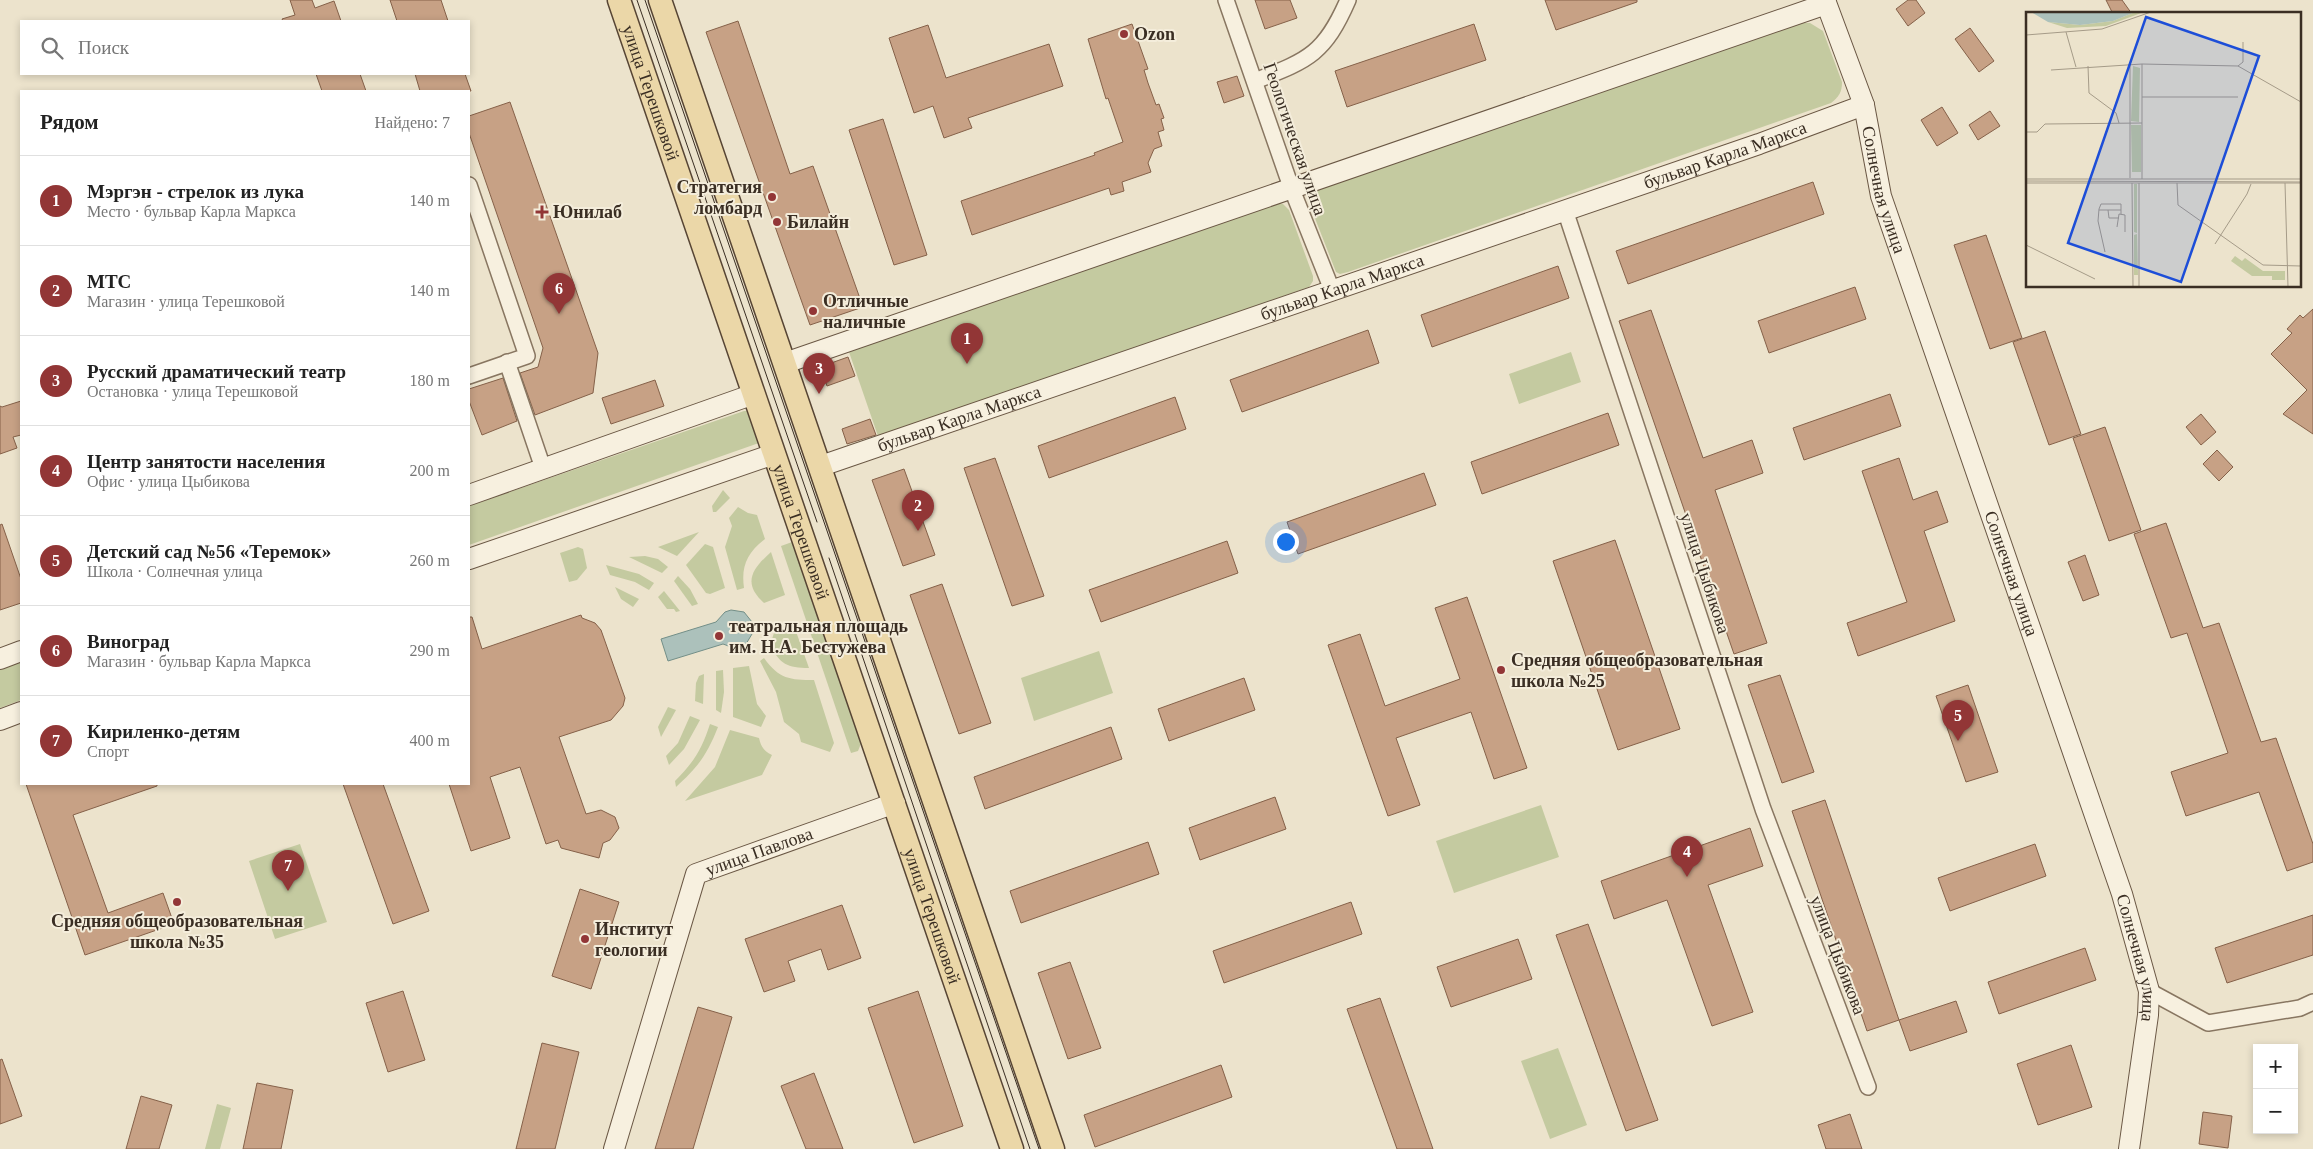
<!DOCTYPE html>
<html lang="ru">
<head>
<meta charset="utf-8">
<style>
	:root { --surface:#fff; --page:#f6f6f6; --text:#222; --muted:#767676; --line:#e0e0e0; --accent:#923636 }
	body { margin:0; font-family:Georgia,serif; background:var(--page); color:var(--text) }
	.controls { position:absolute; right:15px; bottom:15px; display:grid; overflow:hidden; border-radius:0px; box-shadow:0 2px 8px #0003 }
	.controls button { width:45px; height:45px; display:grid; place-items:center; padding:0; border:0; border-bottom:1px solid var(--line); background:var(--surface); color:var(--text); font:25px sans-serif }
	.you { position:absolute; left:1285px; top:541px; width:18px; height:18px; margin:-12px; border:4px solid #fff; border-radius:50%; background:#1a73e8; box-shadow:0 0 0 8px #1a73e833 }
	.badge { display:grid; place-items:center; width:32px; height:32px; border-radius:50%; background:var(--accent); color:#fff; font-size:16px; font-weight:700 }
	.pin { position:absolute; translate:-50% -41px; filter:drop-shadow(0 1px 2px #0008) }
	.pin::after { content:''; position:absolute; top:26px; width:18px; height:15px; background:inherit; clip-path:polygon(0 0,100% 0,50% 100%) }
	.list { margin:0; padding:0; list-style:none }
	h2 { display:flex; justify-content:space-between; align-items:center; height:65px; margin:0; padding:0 20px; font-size:21px }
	h2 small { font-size:16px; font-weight:400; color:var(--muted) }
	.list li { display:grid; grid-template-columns:32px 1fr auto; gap:15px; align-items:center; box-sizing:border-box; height:90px; padding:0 20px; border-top:1px solid var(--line) }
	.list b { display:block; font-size:19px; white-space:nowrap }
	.list p { margin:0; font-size:16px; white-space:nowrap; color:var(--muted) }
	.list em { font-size:16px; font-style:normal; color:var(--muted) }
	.icon { flex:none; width:28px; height:28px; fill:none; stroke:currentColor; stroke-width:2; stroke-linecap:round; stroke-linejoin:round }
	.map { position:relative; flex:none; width:2313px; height:1149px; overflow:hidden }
	.search { position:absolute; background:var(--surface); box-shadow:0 2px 8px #0003; left:20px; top:20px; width:450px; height:55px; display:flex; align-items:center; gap:12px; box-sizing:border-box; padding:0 18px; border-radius:0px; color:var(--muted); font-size:19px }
	.panel { position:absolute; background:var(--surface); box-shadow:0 2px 8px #0003; left:20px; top:90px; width:450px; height:695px; border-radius:0px }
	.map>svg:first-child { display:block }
</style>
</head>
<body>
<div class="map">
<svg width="2313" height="1149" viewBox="0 0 2313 1149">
	<rect width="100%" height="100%" fill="#ece3cc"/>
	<g fill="#c4caa0">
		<path d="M1803,23h7l13,8 19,51c0,10 -3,15 -11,21l-483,169 -8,2 -4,-2 -27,-69 2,-11z"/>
		<path d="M1276,203l7,1 6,6 24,66v5l-4,6 -430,152 -30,-87z"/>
		<path d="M1571,352l10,30 -62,22 -10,-30z"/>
		<path d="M744,411h4l11,32 -3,1 -287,101v-39z"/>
		<path d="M723,490l7,8 -14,14h-3l-1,-6z"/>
		<path d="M738,507l10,6 9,2 8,24c-18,14 -24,27 -21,49l-7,2 -12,-43 7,-21 -3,-8z"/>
		<path d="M699,532l-22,24 -19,-9z"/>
		<path d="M795,541l67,200 -4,10 -7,2 -70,-207z"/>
		<path d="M705,544l8,3 12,41 -15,6 -4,-1 -20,-28z"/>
		<path d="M578,547l5,2 4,19 -10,12 -8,2 -9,-29z"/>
		<path d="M771,552l14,43 -21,8c-22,-20 -12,-34 7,-51z"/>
		<path d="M645,556l13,3 10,8 -6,6 -33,-16z"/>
		<path d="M606,565l33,9 15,9 -5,7 -14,-8 -25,-7z"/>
		<path d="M678,576l12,13 8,15 -6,2 -18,-25z"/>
		<path d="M615,587l24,12 -6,8 -12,-8z"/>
		<path d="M664,591l16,20 -4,1 -2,-3h-7l-9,-12z"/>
		<path d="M793,623l16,45c-22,0 -29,-4 -39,-23l5,-15z"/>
		<path d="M1099,651l14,42 -79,28 -13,-43z"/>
		<path d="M764,658c15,21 26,22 50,22l20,63 -4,9 -29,-10 -2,-8 -15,-12 -8,-30 -16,-31z"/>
		<path d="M21,662v38l-21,8v-39z"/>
		<path d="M749,666l8,38 9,12 -5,11 -28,-10v-49z"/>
		<path d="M723,670l1,22 -3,21 -5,-3v-39z"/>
		<path d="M704,674l-1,30 -8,-3 1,-18 3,-7z"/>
		<path d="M668,707l8,3 -15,27 -3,-10z"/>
		<path d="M690,716l10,4 -16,29 -15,16 -3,-9 12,-13z"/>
		<path d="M710,724l8,3c-11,28 -20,40 -42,60l-1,-6c19,-19 27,-32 35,-57z"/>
		<path d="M730,730l29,8c2,9 5,13 13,17l-10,20 -77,26 30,-34z"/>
		<path d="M1541,805l18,52 -105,36 -18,-52z"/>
		<path d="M300,844l27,78 -52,17 -26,-78z"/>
		<path d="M1558,1048l29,77 -37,14 -29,-78z"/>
		<path d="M217,1104l14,4 -11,41h-15z"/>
	</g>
	<path fill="#acc1bb" stroke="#738f88" d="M731,610l13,2 8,10v12l-6,10 -12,4 -11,-4 -55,17 -7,-22 55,-17 9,-10z"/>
	<g fill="#c7a185" stroke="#856149">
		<path d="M290,0h22l3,8 19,-7 7,20h-58l-1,-2 13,-4z"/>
		<path d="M390,0h51l7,21h-51z"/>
		<path d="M1255,0h35l7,18 -32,11z"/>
		<path d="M1545,0h92v2l-81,28z"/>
		<path d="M1908,0h8l9,13 -17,13 -12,-17z"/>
		<path d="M2106,0h16l10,14h-19z"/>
		<path d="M738,21l52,153 23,-8 50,141 -53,18 -104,-293z"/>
		<path d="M1132,24l16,45 -4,1 4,13 8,22 3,-1 5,14 -3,1 3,11 -6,2 4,14 -8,3 -6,14 3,9 -29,10 2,9 -13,4 -2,-7 -137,47 -11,-34 134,-46 -1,-2 29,-11 -15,-44 -2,1 -18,-60z"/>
		<path d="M1474,24l12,36 -139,47 -12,-36z"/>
		<path d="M928,25l18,53 103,-34 14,42 -95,32 4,10 -28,10 -11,-32 -19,7 -25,-75z"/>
		<path d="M1970,28l24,33 -15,11 -24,-33z"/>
		<path d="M316,74h44l6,17h-44z"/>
		<path d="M415,74h50l6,17h-51z"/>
		<path d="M1237,76l7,20 -20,7 -7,-21z"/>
		<path d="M510,102l88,251 -5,40 -58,22 -15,-42 18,-6 5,-19 -74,-215v-17z"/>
		<path d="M1942,107l16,26 -21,13 -16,-26z"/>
		<path d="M1990,111l10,15 -22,14 -9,-15z"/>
		<path d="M883,119l44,136 -33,10 -45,-135z"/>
		<path d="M1813,182l11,32 -196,70 -12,-33z"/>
		<path d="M1986,235l36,103 -32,11 -36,-104z"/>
		<path d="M1558,266l11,32 -137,49 -11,-32z"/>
		<path d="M1855,287l11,32 -97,34 -11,-32z"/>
		<path d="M2313,309v125l-30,-20 24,-24 -36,-36 21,-21 -5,-4 13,-14 3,3z"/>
		<path d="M1651,310l52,148 49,-18 11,33 -48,17 52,153 -33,11 -115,-333z"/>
		<path d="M1368,330l11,33 -137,49 -12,-32z"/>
		<path d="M2045,331l36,103 -32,11 -36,-103z"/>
		<path d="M848,357l7,19 -28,10 -7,-19z"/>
		<path d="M503,378l14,43 -35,14 -13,-34v-12z"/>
		<path d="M655,380l9,26 -53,18 -9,-26z"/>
		<path d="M1890,394l11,32 -97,34 -11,-32z"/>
		<path d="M1175,397l11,32 -137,49 -11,-32z"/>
		<path d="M21,401v34l-8,2 4,11 -17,6v-48l2,1z"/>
		<path d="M1608,413l11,32 -137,49 -11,-32z"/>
		<path d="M2201,414l15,18 -15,13 -15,-18z"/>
		<path d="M870,419l6,16 -29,9 -5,-15z"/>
		<path d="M2105,427l36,103 -32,11 -36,-103z"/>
		<path d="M2217,450l16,17 -14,14 -16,-17z"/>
		<path d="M995,458l49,138 -32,10 -48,-138z"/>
		<path d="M1899,458l14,42 24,-9 11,31 -24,9 31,90 -97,35 -11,-33 60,-21 -45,-131z"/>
		<path d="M904,469l31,86 -32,11 -31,-86z"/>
		<path d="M1424,473l12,32 -138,49 -11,-32z"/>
		<path d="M2166,523l37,105 16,-5 42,119 15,-4 37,106v18l-26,9 -28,-79 -73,24 -15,-44 57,-19 -41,-120 -16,5 -37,-104z"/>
		<path d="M2,524l19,55v24l-21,7v-85z"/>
		<path d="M1615,540l65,189 -62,21 -65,-189z"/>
		<path d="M1227,541l11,32 -137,49 -12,-32z"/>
		<path d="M2085,555l14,40 -16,6 -15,-39z"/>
		<path d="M942,584l49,139 -32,11 -49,-139z"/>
		<path d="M1467,597l60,171 -33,11 -23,-67 -75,26 24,67 -32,11 -60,-171 32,-11 25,72 75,-27 -25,-71z"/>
		<path d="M581,615l1,3 13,5 6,7 24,68 -2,8 -12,14 -52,17 27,77 15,-4 14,7 4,11 -9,12 -7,3 -4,15 -38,-10 -3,-8 -12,4 -26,-77 -30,10 20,61 -39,13 -22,-67h20v-167h3l10,32z"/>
		<path d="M1780,675l34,97 -32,11 -34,-98z"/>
		<path d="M1244,678l11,32 -86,31 -11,-32z"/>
		<path d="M1968,685l30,87 -32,10 -30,-86z"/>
		<path d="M1111,727l11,32 -137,50 -11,-32z"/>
		<path d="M26,784h131v2l-84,29 35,98 55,-20 11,31 -89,31z"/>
		<path d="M343,784h40l46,127 -36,13z"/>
		<path d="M1275,797l11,32 -86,31 -11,-32z"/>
		<path d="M1825,800l74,220 -32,11 -75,-220z"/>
		<path d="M1750,828l13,38 -55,19 45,127 -41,14 -45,-126 -53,19 -13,-38z"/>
		<path d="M1148,842l11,32 -138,49 -11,-32z"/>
		<path d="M2035,844l11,32 -96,35 -12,-33z"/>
		<path d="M580,889l39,13 -28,87 -39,-13z"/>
		<path d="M1351,902l11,32 -138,49 -11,-32z"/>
		<path d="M842,905l19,53 -33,12 -7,-21 -33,12 7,20 -31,11 -19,-53z"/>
		<path d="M2313,915v40l-86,28 -12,-35z"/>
		<path d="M1588,924l70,196 -32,11 -70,-196z"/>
		<path d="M1518,939l14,40 -81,28 -14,-40z"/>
		<path d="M2085,948l11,32 -97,34 -11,-32z"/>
		<path d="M1070,962l31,86 -33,11 -30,-86z"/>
		<path d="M403,991l22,69 -37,12 -22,-69z"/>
		<path d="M918,991l45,135 -49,17 -46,-135z"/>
		<path d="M1380,998l53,151h-36l-50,-140z"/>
		<path d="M1956,1001l11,31 -57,19 -11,-31z"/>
		<path d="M698,1007l34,10 -39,132h-38z"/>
		<path d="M542,1043l37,9 -24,97h-39z"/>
		<path d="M2071,1045l21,62 -54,18 -21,-61z"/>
		<path d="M2,1059l20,57 -22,8v-64z"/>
		<path d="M1221,1065l11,32 -137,50 -11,-32z"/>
		<path d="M814,1073l29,76h-37l-25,-63z"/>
		<path d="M257,1083l36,7 -12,59h-38z"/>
		<path d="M141,1096l31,9 -13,44h-33z"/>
		<path d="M2203,1112l29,4 -4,32 -29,-4z"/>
		<path d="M1850,1114l12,35h-36l-8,-24z"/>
	</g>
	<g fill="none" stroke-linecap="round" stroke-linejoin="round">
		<g stroke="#887661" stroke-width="18">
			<g id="street">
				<path d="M1226,0l65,187 41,103"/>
				<path d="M1255,81c53,-21 69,-26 93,-81"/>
				<path d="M469,185l58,171 -58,20"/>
				<path d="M1565,210l198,599 105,278"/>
				<path d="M507,362l36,106"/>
				<path d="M2149,991l59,32 92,-15 13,-6"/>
			</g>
		</g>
		<g stroke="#6a5744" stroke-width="22">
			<g id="secondary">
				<path id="s1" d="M1825,0l39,105 17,91 241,698 27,97 -1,24 -19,134"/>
				<path d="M785,363l1041,-359"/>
				<path id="s2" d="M821,466l938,-322 105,-39"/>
				<path d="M469,495l285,-101"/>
				<path d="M469,559l305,-105"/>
				<path d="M0,659l21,-8"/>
				<path d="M0,720l21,-8"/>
				<path id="s3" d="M614,1149l82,-275 199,-71"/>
			</g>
		</g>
		<g stroke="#574534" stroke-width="25">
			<g id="primary">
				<path id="s4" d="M619,0l393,1149"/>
				<path d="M660,0l393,1149"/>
			</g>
		</g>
		<use href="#street" stroke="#f7f0df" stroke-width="15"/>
		<use href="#secondary" stroke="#f7f0df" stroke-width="20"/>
		<use href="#primary" stroke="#ebd7a8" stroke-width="22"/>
		<g stroke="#3a2e23" stroke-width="1">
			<path d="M637,0l180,522"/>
			<path d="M645,0l394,1149"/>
			<path d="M829,558l201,591"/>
		</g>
	</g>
	<g fill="#923636" stroke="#f4eddb" stroke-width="2">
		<circle cx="1124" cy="34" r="5"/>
		<circle cx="772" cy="197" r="5"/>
		<path d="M539.5 204.5h5v5h5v5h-5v5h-5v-5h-5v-5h5z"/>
		<circle cx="777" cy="222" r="5"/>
		<circle cx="813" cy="311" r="5"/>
		<circle cx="719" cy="636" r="5"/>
		<circle cx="1501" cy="670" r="5"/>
		<circle cx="177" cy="902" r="5"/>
		<circle cx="585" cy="939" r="5"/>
	</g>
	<g text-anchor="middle" stroke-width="4" stroke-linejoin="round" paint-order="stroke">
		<g font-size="18" font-weight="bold" fill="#3a2e23" stroke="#f4eddb" text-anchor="start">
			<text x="1134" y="40">Ozon</text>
			<text x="762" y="193" text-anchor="end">Стратегия<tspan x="762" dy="21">ломбард</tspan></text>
			<text x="553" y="218">Юнилаб</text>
			<text x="787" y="228">Билайн</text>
			<text x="823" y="307">Отличные<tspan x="823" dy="21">наличные</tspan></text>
			<text x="729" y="632">театральная площадь<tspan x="729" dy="21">им. Н.А. Бестужева</tspan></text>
			<text x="1511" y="666">Средняя общеобразовательная<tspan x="1511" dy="21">школа №25</tspan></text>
			<text x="177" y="927" text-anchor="middle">Средняя общеобразовательная<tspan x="177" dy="21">школа №35</tspan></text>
			<text x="595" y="935">Институт<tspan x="595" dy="21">геологии</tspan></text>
		</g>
		<g font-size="18" fill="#3a2e23" stroke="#f4eddb">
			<text dy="6" stroke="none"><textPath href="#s4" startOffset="98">улица Терешковой</textPath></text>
			<text transform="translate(1295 139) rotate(71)" y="6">Геологическая улица</text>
			<text dy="6" stroke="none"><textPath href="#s2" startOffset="956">бульвар Карла Маркса</textPath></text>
			<text dy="6" stroke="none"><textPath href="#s1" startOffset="199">Солнечная улица</textPath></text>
			<text dy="6" stroke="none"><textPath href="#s2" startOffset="551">бульвар Карла Маркса</textPath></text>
			<text dy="6" stroke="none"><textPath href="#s2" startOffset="146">бульвар Карла Маркса</textPath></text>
			<text dy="6" stroke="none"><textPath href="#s4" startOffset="562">улица Терешковой</textPath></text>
			<text transform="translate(1705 573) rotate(72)" y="6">улица Цыбикова</text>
			<text dy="6" stroke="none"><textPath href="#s1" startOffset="604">Солнечная улица</textPath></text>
			<text dy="6" stroke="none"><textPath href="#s3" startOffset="354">улица Павлова</textPath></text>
			<text dy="6" stroke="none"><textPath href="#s4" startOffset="968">улица Терешковой</textPath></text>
			<text transform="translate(1838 955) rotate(69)" y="6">улица Цыбикова</text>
			<text dy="6" stroke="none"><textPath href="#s1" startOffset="1009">Солнечная улица</textPath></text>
		</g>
	</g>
	<g transform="translate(2026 12)">
		<rect width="275" height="275" fill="#ece3cc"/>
		<path d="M109,0h9l-38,14 -39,2 -19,-6 32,3 33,-4zM107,54l7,2 -1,54 -8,-1zM105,113h10v47h-9zM108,172h3v49l-3,-1zM111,222l1,41h-4v-40zM209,244l7,5 3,-3 18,13h22v9h-13v-4h-20l-21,-15z" fill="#c4caa0"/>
		<path d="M5,0h104l-22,9 -33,4 -32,-3z" fill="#acc1bb"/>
		<path fill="none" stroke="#a59b88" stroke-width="1" d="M40,20l10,35M0,23l76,-6 49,-17M116,52v115M104,53v113M62,54l1,27 27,20 3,10M212,54l5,-4v-20M25,58l91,-6 96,2 63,36M116,85h96M0,120h11l8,-8 97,-1M0,167h275M0,169l275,1M0,171h275M106,171l1,104M151,171l1,22 85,60 38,1M259,171l3,104M73,198h22M82,198l1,8h10M91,215l2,-13 6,1v17M189,232l32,-50 4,-10M0,233l69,34M79,240l-7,-31 1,-12 2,-5h20v10M113,275v-104"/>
		<path fill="#1d4ed8" fill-opacity="0.15" stroke="#1d4ed8" stroke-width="2.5" d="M120,5l113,39 -78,226 -113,-39z"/>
		<rect width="275" height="275" fill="none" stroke="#3a2e23" stroke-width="2.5"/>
	</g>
</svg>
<div class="controls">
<button>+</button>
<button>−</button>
</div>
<div class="you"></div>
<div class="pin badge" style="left:967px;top:364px">1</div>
<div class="pin badge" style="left:918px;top:531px">2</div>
<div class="pin badge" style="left:819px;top:394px">3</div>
<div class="pin badge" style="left:1687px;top:877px">4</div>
<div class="pin badge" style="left:1958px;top:741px">5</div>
<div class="pin badge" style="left:559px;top:314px">6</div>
<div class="pin badge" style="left:288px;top:891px">7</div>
<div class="search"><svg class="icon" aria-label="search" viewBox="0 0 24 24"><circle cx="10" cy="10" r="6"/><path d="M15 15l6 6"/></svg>Поиск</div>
<section class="panel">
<h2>Рядом<small>Найдено: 7</small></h2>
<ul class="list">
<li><span class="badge">1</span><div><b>Мэргэн - стрелок из лука</b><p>Место · бульвар Карла Маркса</p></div><em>140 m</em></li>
<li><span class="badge">2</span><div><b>МТС</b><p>Магазин · улица Терешковой</p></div><em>140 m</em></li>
<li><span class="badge">3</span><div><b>Русский драматический театр</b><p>Остановка · улица Терешковой</p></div><em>180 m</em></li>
<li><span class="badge">4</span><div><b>Центр занятости населения</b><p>Офис · улица Цыбикова</p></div><em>200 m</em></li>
<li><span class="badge">5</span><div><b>Детский сад №56 «Теремок»</b><p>Школа · Солнечная улица</p></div><em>260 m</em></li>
<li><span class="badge">6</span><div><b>Виноград</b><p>Магазин · бульвар Карла Маркса</p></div><em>290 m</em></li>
<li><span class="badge">7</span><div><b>Кириленко-детям</b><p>Спорт</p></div><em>400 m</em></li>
</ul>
</section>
</div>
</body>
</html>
